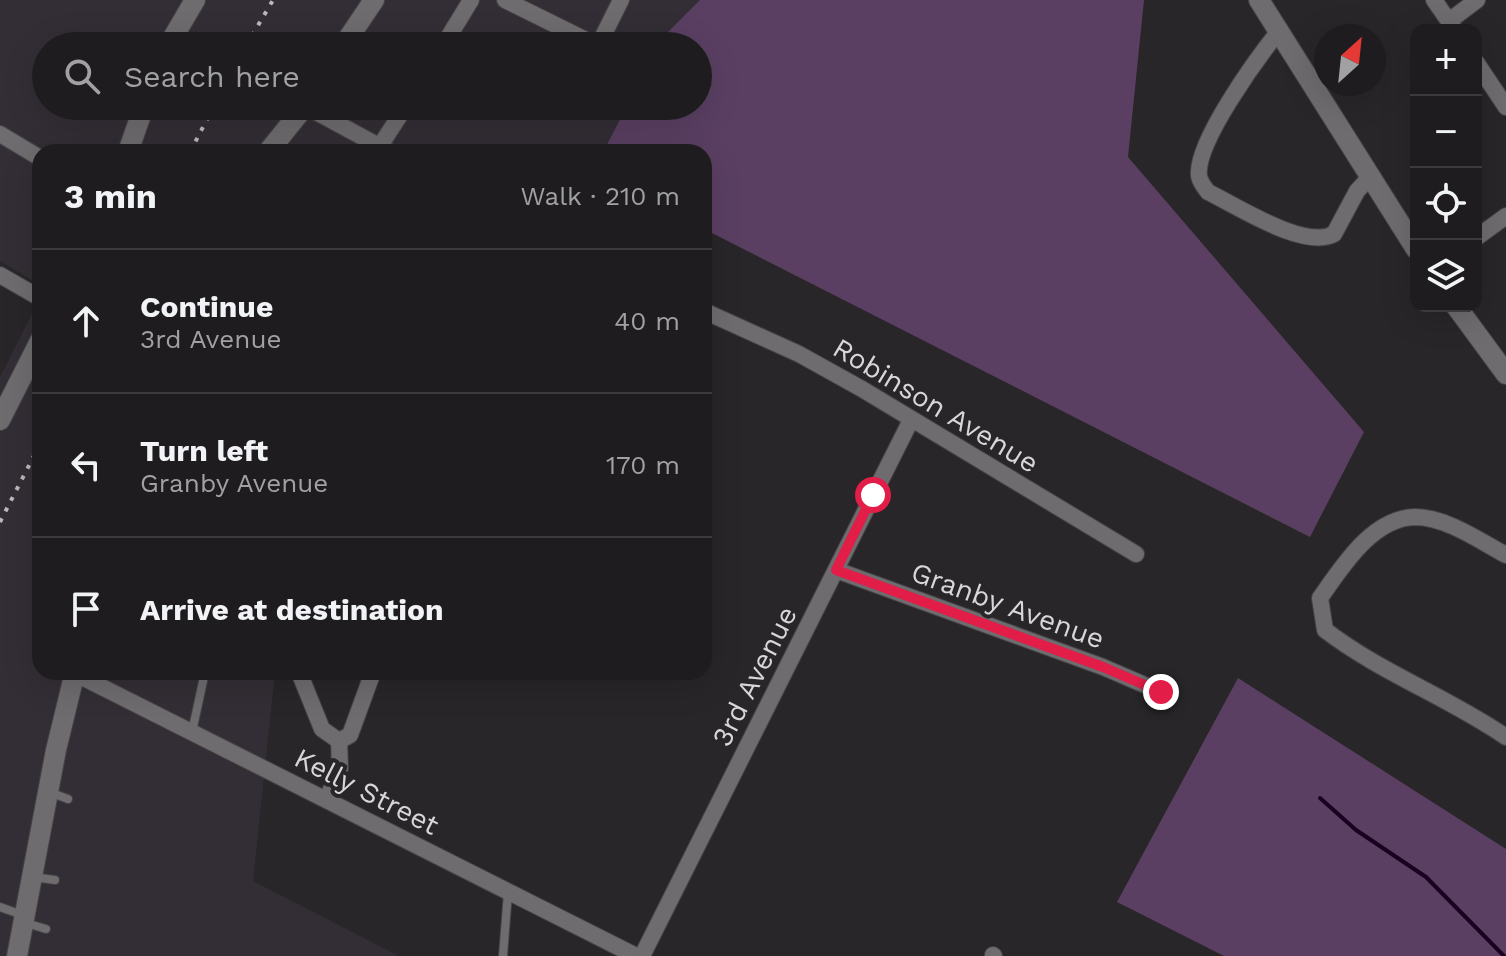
<!DOCTYPE html>
<html lang="en">
<head>
<meta charset="utf-8">
<style>
	:root { --surface:#1e1c1e; --page:#262527; --text:#f1f3f6; --muted:#a1a1a4; --line:#3c3a3c }
	body { margin:0; font-family:"Work Sans",sans-serif; background:var(--page); color:var(--text) }
	.controls { position:absolute; right:24px; top:24px; display:grid; overflow:hidden; border-radius:16px; box-shadow:0 8px 32px #0002 }
	.controls button { width:72px; height:72px; display:grid; place-items:center; padding:0; border:0; border-bottom:2px solid var(--line); background:var(--surface); color:var(--text); font:40px sans-serif }
	.compass { position:absolute; left:1314px; top:24px; width:72px; height:72px; border-radius:50%; background:var(--surface); box-shadow:0 8px 32px #0002; rotate:27deg }
	.stop { position:absolute; width:24px; height:24px; margin:-18px; border:6px solid #e11d48; border-radius:50%; background:#fff }
	.stop.end { background:#e11d48; border-color:#fff; box-shadow:0 2px 8px #0008 }
	.list { margin:0; padding:0; list-style:none }
	h2 { display:flex; justify-content:space-between; align-items:center; height:104px; margin:0; padding:0 32px; font-size:34px }
	h2 small { font-size:26px; font-weight:400; color:var(--muted) }
	.list li { display:grid; grid-template-columns:52px 1fr auto; gap:24px; align-items:center; box-sizing:border-box; height:144px; padding:0 32px; border-top:2px solid var(--line) }
	.list b { display:block; font-size:30px; white-space:nowrap }
	.list p { margin:0; font-size:26px; white-space:nowrap; color:var(--muted) }
	.list em { font-size:26px; font-style:normal; color:var(--muted) }
	.icon { flex:none; width:44px; height:44px; fill:none; stroke:currentColor; stroke-width:2; stroke-linecap:round; stroke-linejoin:round }
	.map { position:relative; flex:none; width:1506px; height:956px; overflow:hidden }
	.search { position:absolute; background:var(--surface); box-shadow:0 8px 32px #0002; left:32px; top:32px; width:680px; height:88px; display:flex; align-items:center; gap:20px; box-sizing:border-box; padding:0 28px; border-radius:44px; color:var(--muted); font-size:30px }
	.panel { position:absolute; background:var(--surface); box-shadow:0 8px 32px #0002; left:32px; top:144px; width:680px; height:536px; border-radius:24px }
	.map>svg:first-child { display:block }
</style>
</head>
<body>
<div class="map">
<svg width="1506" height="956" viewBox="0 0 1506 956">
	<rect width="100%" height="100%" fill="#282628"/>
	<g fill="#332e35">
		<path d="M0,0h700l-39,39 -4,7h-611v60h581l-24,46h-563v133l-40,-24z"/>
		<path d="M40,298v374h235l-22,209 146,75h-399v-579z"/>
	</g>
	<g fill="#5a3f62">
		<path d="M700,0h444l-16,157 236,275 -54,105 -606,-308v-77h-101l24,-46h71v-60h-41l4,-7z"/>
		<path d="M1238,678l268,171v107h-282l-107,-54z"/>
	</g>
	<g fill="none" stroke-linecap="round" stroke-linejoin="round">
		<path stroke="#190120" stroke-width="4" d="M1320,798l36,32 70,47 78,79"/>
		<g stroke="#444345" stroke-width="10">
			<g id="lane">
				<path d="M192,732l13,-60"/>
				<path d="M49,792l19,7"/>
				<path d="M33,877l22,3"/>
				<path d="M0,907l25,9"/>
				<path d="M26,923l20,6"/>
				<path d="M503,956l5,-64"/>
			</g>
		</g>
		<g stroke="#444345" stroke-width="18">
			<g id="street">
				<path d="M505,0l93,46 23,-46"/>
				<path d="M1434,0l21,30"/>
				<path d="M1449,21l28,-21"/>
				<path d="M1279,31c-21,26 -84,112 -80,145 1,6 5,11 9,16 29,14 96,58 126,42l23,-43 13,-14"/>
				<path d="M443,46l28,-46"/>
				<path d="M1476,62l30,45"/>
				<path d="M305,106l85,46"/>
				<path d="M0,134l40,24"/>
				<path d="M376,152l30,-46"/>
				<path d="M1476,238l30,-22"/>
				<path d="M0,275l40,23"/>
				<path d="M704,311l95,43 63,35 274,165"/>
				<path d="M1506,555c-26,-14 -60,-38 -91,-38 -43,1 -73,50 -95,81l5,32c56,43 123,67 181,107"/>
				<path d="M836,570l267,97 58,25"/>
				<path d="M299,672l23,57 17,12 1,27 -13,31"/>
				<path d="M74,673l562,283"/>
				<path d="M339,741l11,-6 23,-63"/>
				<path d="M993,955l1,1"/>
				<path d="M642,956l269,-536"/>
			</g>
		</g>
		<g stroke="#444345" stroke-width="22">
			<g id="secondary">
				<path d="M1259,0l157,249"/>
				<path d="M168,46l27,-46"/>
				<path d="M343,46l31,-46"/>
				<path d="M128,152l16,-46"/>
				<path d="M268,152l37,-46"/>
				<path d="M1456,306l50,68"/>
				<path d="M0,420l40,-79"/>
				<path d="M17,956l39,-206 19,-78"/>
			</g>
		</g>
		<use href="#lane" stroke="#6e6c6e" stroke-width="8"/>
		<use href="#street" stroke="#6e6c6e" stroke-width="16"/>
		<use href="#secondary" stroke="#6e6c6e" stroke-width="20"/>
		<g stroke="#b9b8ba" stroke-width="4" stroke-dasharray="4 8" stroke-linecap="butt">
			<path d="M246,46l27,-46"/>
			<path d="M190,152l24,-46"/>
			<path d="M0,522l40,-78"/>
		</g>
	</g>
	<g fill="none" stroke-linecap="round" stroke-linejoin="round">
		<path stroke="#e11d48" stroke-width="10" d="M873,495l-37,75 267,97 58,25"/>
	</g>
	<g text-anchor="middle" stroke-width="8" stroke-linejoin="round" paint-order="stroke">
		<g font-size="28" fill="#d7d6d8" stroke="#282628">
			<text transform="translate(936 405) rotate(31)" y="10">Robinson Avenue</text>
			<text transform="translate(1008 605) rotate(20)" y="10">Granby Avenue</text>
			<text transform="translate(754 676) rotate(-63)" y="10">3rd Avenue</text>
			<text transform="translate(367 791) rotate(27)" y="10">Kelly Street</text>
		</g>
	</g>
</svg>
<div class="controls">
<button>+</button>
<button>−</button>
<button><svg class="icon" aria-label="locate" viewBox="0 0 24 24"><circle cx="12" cy="12" r="6"/><path d="M12 2v4M12 18v4M2 12h4M18 12h4"/></svg></button>
<button><svg class="icon" aria-label="layers" viewBox="0 0 24 24"><path d="M12 4l9 5-9 5-9-5zM3 14l9 5 9-5"/></svg></button>
</div>
<svg class="compass" viewBox="-18 -18 36 36"><path d="M0-13l5 13h-10z" fill="#e53935"/><path d="M0 13l5-13h-10z" fill="#a1a1a4"/></svg>
<div class="stop" style="left:873px;top:495px"></div>
<div class="stop end" style="left:1161px;top:692px"></div>
<div class="search"><svg class="icon" aria-label="search" viewBox="0 0 24 24"><circle cx="10" cy="10" r="6"/><path d="M15 15l6 6"/></svg>Search here</div>
<section class="panel">
<h2>3 min<small>Walk · 210 m</small></h2>
<ul class="list">
<li><svg class="icon" aria-label="ahead" viewBox="0 0 24 24"><path d="M12 20V5M6 11l6-6 6 6"/></svg><div><b>Continue</b><p>3rd Avenue</p></div><em>40 m</em></li>
<li><svg class="icon" aria-label="left" viewBox="0 0 24 24"><path d="M17 20v-9H6M10 6l-5 5 5 5"/></svg><div><b>Turn left</b><p>Granby Avenue</p></div><em>170 m</em></li>
<li><svg class="icon" aria-label="arrive" viewBox="0 0 24 24"><path d="M6 21V4h12l-3 4 3 4H6"/></svg><div><b>Arrive at destination</b></div></li>
</ul>
</section>
</div>
</body>
</html>
